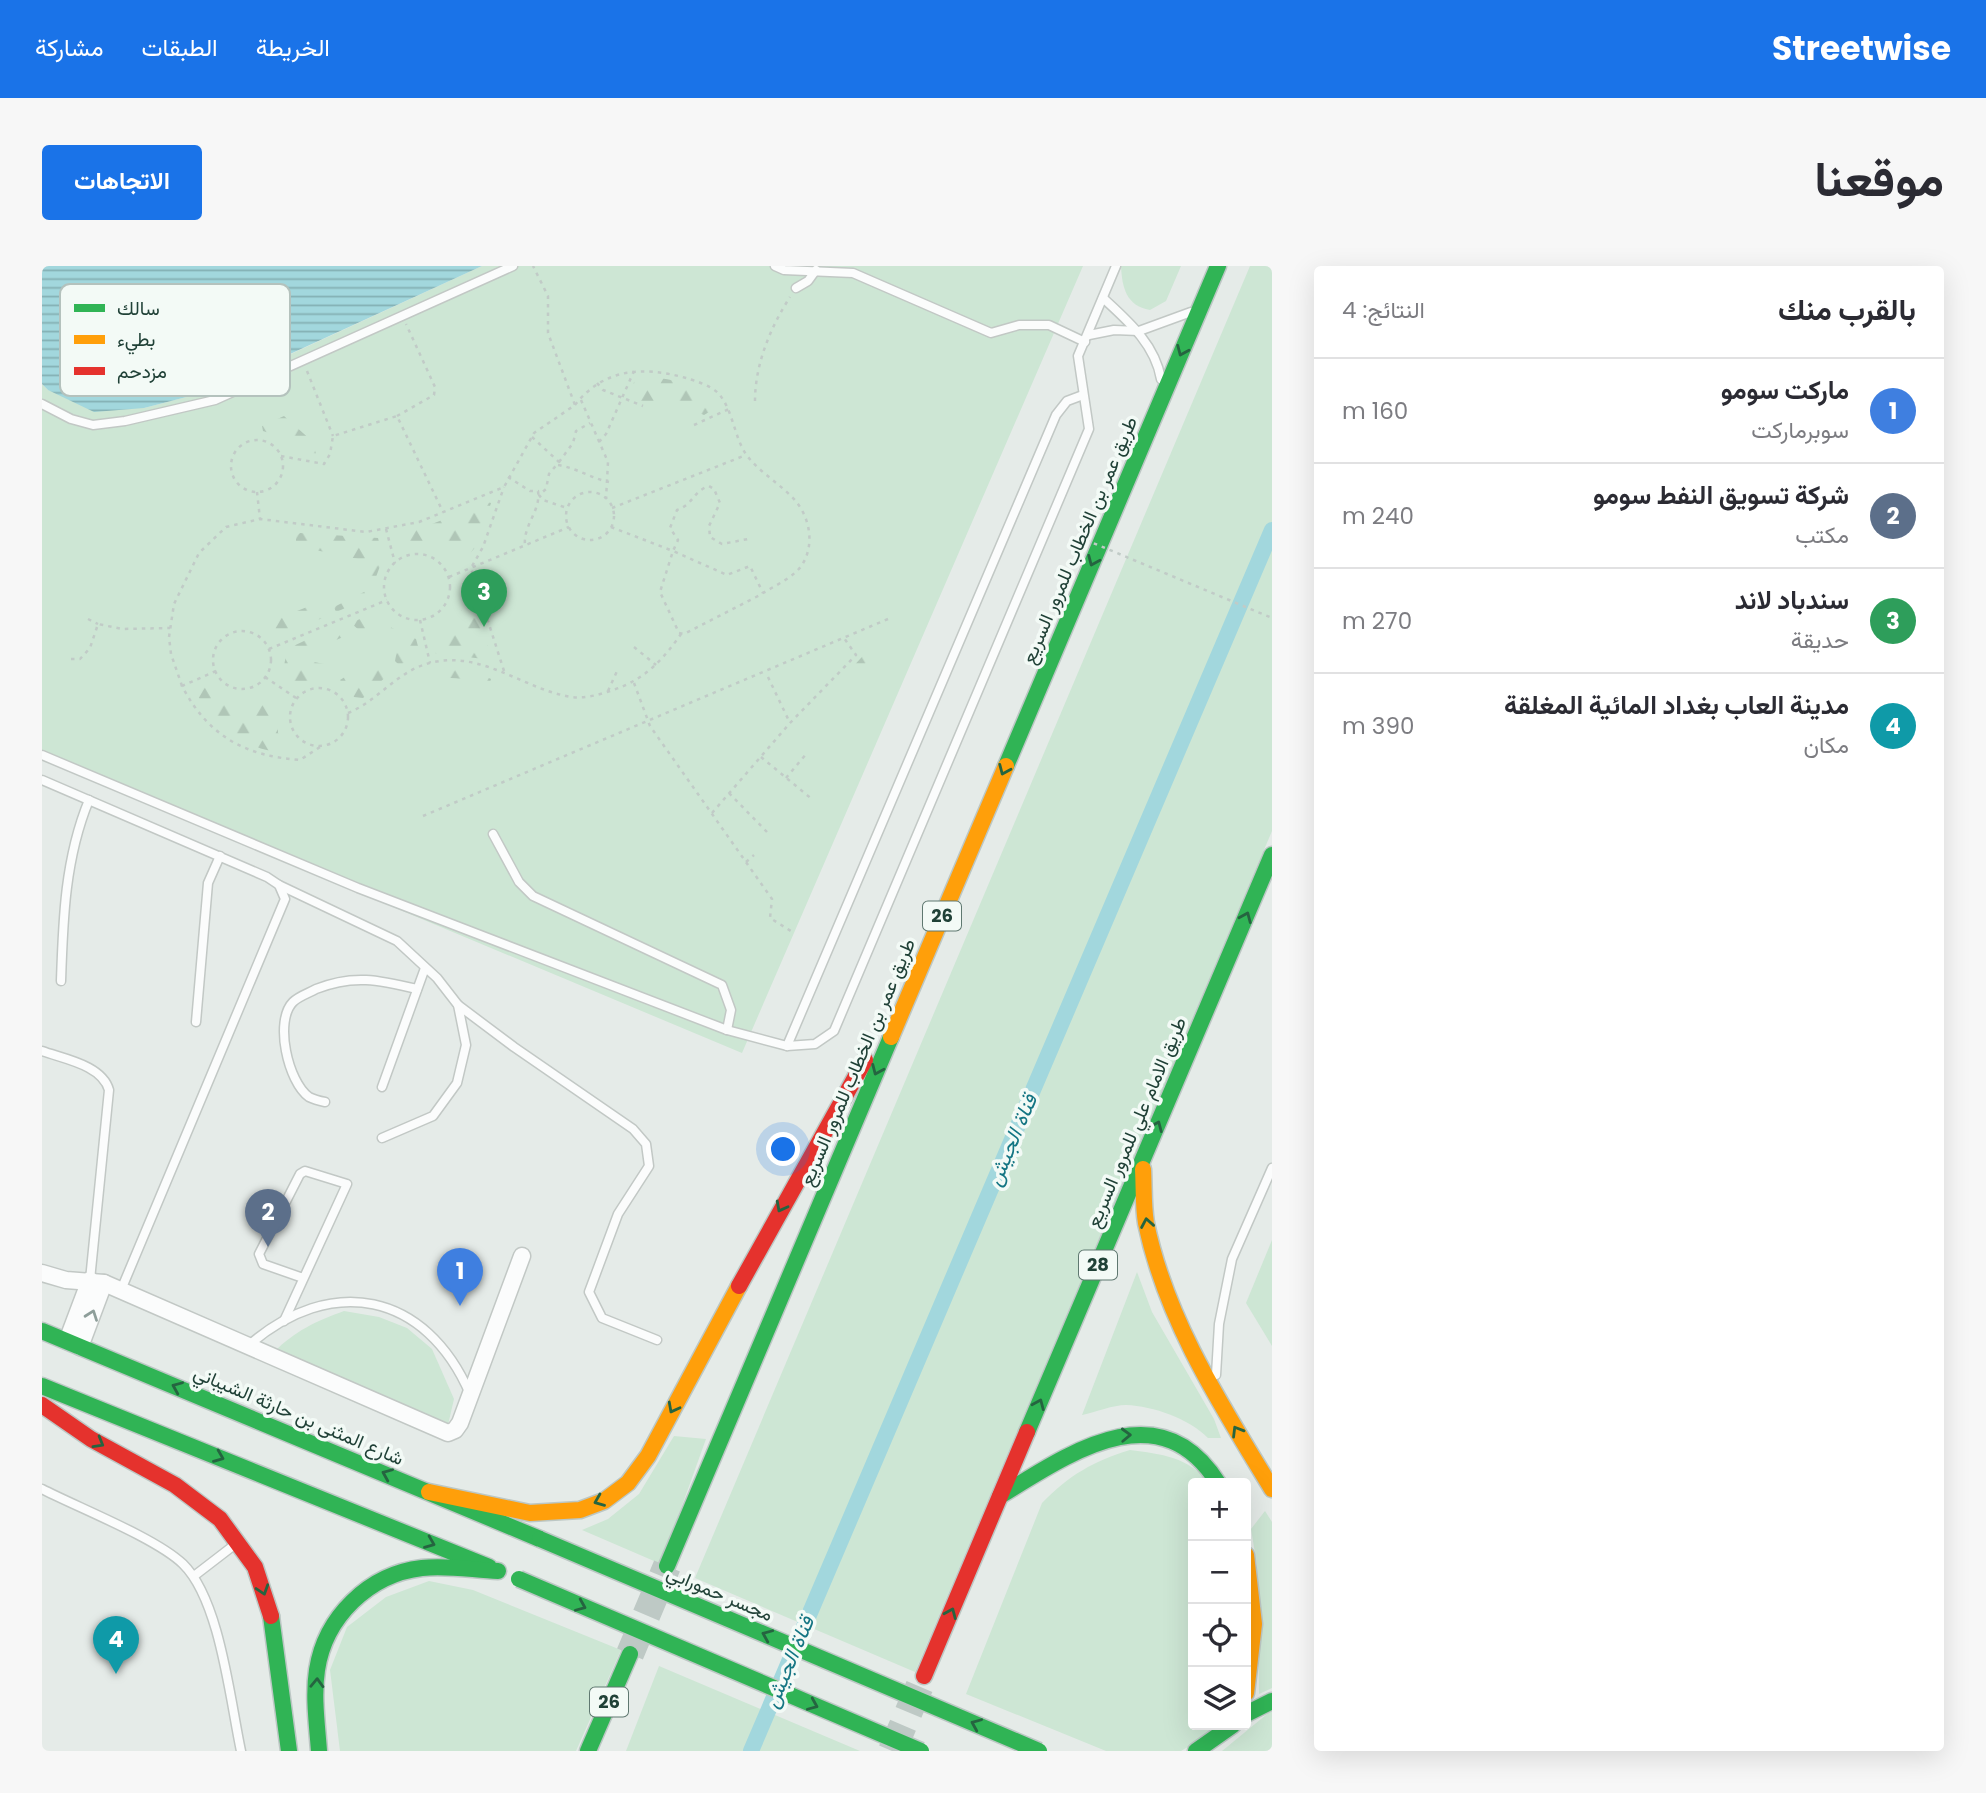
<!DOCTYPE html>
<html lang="ar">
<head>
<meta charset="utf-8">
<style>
	:root { --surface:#fff; --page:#f7f7f7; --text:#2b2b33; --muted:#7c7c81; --line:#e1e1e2; --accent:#1a73e8 }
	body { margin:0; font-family:Poppins,Vazirmatn,sans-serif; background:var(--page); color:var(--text); direction:rtl }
	.controls { position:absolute; right:21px; bottom:21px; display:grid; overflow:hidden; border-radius:7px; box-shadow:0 7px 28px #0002 }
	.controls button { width:63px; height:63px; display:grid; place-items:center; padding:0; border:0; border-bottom:2px solid var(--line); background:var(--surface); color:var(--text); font:35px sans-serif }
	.you { position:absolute; left:742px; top:884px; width:24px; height:24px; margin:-18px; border:5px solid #fff; border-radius:50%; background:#1a73e8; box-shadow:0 0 0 10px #1a73e833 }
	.badge { display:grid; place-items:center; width:46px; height:46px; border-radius:50%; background:var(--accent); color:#fff; font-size:23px; font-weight:700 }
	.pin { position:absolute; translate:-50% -58px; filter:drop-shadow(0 2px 4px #0008) }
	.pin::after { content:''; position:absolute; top:37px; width:24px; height:21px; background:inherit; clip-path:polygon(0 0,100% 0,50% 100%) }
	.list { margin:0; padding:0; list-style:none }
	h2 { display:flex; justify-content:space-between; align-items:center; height:91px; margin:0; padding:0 28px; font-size:30px }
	h2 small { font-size:23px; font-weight:400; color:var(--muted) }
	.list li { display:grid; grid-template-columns:46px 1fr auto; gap:21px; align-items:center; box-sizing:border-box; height:105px; padding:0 28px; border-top:2px solid var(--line) }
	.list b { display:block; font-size:26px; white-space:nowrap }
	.list p { margin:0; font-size:23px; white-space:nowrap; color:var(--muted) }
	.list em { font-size:23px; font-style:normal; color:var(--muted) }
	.icon { flex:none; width:38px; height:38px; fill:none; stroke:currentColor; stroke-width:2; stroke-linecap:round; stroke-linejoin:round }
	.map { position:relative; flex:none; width:1230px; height:1485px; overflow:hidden; direction:ltr; border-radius:7px }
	header { display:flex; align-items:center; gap:42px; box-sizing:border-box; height:98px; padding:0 35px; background:var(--accent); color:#fff }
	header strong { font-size:33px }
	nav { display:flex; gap:38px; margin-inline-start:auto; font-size:24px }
	.intro { display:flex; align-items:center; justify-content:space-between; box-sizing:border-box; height:168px; padding:0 42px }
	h1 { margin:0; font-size:49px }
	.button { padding:18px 32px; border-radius:7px; background:var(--accent); color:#fff; font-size:24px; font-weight:700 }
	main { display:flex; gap:42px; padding:0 42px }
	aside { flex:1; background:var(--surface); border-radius:7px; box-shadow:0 7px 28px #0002 }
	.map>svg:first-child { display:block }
</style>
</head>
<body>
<header>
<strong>Streetwise</strong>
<nav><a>الخريطة</a><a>الطبقات</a><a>مشاركة</a></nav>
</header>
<div class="intro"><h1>موقعنا</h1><a class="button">الاتجاهات</a></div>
<main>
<aside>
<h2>بالقرب منك<small>النتائج: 4</small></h2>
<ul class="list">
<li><span class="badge" style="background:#3f7fe0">1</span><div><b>ماركت سومو</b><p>سوبرماركت</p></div><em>160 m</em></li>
<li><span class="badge" style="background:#5c6f8a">2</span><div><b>شركة تسويق النفط سومو</b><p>مكتب</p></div><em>240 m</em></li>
<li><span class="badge" style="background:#2e9e5b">3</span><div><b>سندباد لاند</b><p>حديقة</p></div><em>270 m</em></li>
<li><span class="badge" style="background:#0f9aa8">4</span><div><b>مدينة العاب بغداد المائية المغلقة</b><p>مكان</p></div><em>390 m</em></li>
</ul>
</aside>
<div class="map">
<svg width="1230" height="1485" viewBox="0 0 1230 1485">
	<defs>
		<pattern id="forest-firs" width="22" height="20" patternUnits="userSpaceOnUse" patternTransform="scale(1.75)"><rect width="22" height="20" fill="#cde6d4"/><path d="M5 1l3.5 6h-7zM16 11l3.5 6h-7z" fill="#b0c6b7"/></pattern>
		<pattern id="water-rules" width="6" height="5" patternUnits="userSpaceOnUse" patternTransform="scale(1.75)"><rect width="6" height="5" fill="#a2d7dd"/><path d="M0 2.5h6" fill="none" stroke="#84b0b4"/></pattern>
	</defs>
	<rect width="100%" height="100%" fill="#e5ebe8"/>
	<g fill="#cde6d4">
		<path d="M440,0h601l-341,787 -700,-293v-376l6,6 96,18 50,-13 58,-23z"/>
		<path d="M1079,0h60l-15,35 -16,9c-24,-4 -28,-23 -29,-44z"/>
		<path d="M1208,0h22v565l-357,841 -220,-94z"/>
		<path d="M1230,974v106l-26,-43z"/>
		<path d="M1095,1006l15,40 62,107 7,19h-13c-18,-19 -55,-32 -82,-33 -13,0 -30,7 -44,10z"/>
		<path d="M302,1045l35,6 28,11 25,21 22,50 -6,26 -174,-73c21,-21 42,-31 70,-41z"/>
		<path d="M632,1170l32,3 -45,125 -79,-34 26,-11 31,-25z"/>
		<path d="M1088,1184c31,4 59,7 79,33h-16v242h24l-19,16 -17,10h-75l-140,-57 76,-191c27,-28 52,-42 88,-53z"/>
		<path d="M1223,1245l7,11v166l-13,6 -2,-129 -6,-36z"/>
		<path d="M387,1315l44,9 148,60 -45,101h-236l-10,-81 17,-43 39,-30z"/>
		<path d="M617,1400l201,85h-234z"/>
		<path d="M1230,1444v41h-50z"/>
	</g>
	<g fill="url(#forest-firs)">
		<path d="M594,112c29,-3 63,5 80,30l-12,7 -36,-16 -6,8 -7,1 -27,-13z"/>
		<path d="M242,150l29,26 3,12 -3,4c-18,-8 -30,-22 -50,-27l-1,-5z"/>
		<path d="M445,236l4,1c-6,18 -11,55 -34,56l-27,-19 -31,5 -5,-5 1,-6 27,-6z"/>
		<path d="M258,267l78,5 5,20 -7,19 -4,2 -11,-4 2,-15 -67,-14v-10z"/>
		<path d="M328,323l5,-1 3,6 -42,18 -2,-5z"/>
		<path d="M431,335l19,59 -58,-7 -3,-17c15,-11 29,-9 31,-31z"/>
		<path d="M265,341l17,1 4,8 -49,19 -10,-8 3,-6z"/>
		<path d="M336,345l14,17 24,11 5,18 -22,8 -4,-4 2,-11c-14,-14 -15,-26 -37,-19l-9,-8z"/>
		<path d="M294,360l8,3 -1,8 -41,18 -3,4 25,5 -2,12 -26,9 -8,-2 -5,-11 4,-23z"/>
		<path d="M830,380l7,5 -14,26 -16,-6z"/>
		<path d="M343,402l5,5 -27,25 -9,-1 -14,-17 8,-5 12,11 15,-17z"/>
		<path d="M400,402l28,1 21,10 -2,7c-19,-6 -33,-11 -55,-6l-3,-10z"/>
		<path d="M161,418l18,13 16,2 10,10 20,-14 10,9 -6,8 7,9v12l12,11 1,7c-36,7 -77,-28 -94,-56z"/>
	</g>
	<path fill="url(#water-rules)" d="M0,0h440l-231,106 -57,23 -50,13 -50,4 -46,-22 -6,-6z"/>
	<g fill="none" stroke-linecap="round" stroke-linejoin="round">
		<path stroke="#a2d7dd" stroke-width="16" d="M709,1485l521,-1221"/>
		<g stroke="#bec9c5" stroke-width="28" stroke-dasharray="28 14" stroke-linecap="butt">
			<path d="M588,1388l37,-88"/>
			<path d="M850,1485l32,-75"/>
		</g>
		<g stroke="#c2c8c5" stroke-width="11">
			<g id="lane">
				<path d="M733,0l9,4 69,3 138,60 28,-8h30l36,17"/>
				<path d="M754,22l12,-7 8,-11"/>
				<path d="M1061,32c25,23 52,46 58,81"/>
				<path d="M1047,69l25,-5 25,1 52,-19"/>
				<path d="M0,138l29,15 22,6 32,-4 90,-21 298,-134"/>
				<path d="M0,489l316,133 369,142 60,16 28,-2 19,-13 255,-602 -11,-73 38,-90"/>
				<path d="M0,514l225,97 12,8 6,14 -164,391"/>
				<path d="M451,568l26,48 14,14 189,89 9,25 -4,20"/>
				<path d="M237,619l118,56 40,37 21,27 8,40 -9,38 -24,33 -51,22"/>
				<path d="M19,715c2,-62 4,-123 28,-181"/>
				<path d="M416,739l56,42 119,82 13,15 3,22 -31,48 -29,78 13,26 55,22"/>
				<path d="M154,756l12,-139 12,-27"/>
				<path d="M745,780l269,-631 11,-14 16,-6"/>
				<path d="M0,785c22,8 60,14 67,39l-19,190"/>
				<path d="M340,821l43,-119"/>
				<path d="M283,836c-5,-1 -12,-3 -16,-5 -21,-15 -35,-76 -16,-95 6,-6 16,-9 23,-13 37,-15 63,-9 101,0"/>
				<path d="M242,1055l63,-137 -42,-13 -5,3 -41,80 4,10 40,14"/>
				<path d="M206,1080c83,-73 178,-54 222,48"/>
				<path d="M1174,1109l3,-51 13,-65 40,-91"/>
				<path d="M0,1223c37,19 114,49 141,75 37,36 47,136 58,187"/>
				<path d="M152,1310l39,-30"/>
			</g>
		</g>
		<g stroke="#c2c8c5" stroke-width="19">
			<g id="street">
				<path d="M0,1007l24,7 38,3 344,150 7,-3 5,-7 62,-167"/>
				<path d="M25,1075l23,-61"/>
				<path d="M38,1081l24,-64"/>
			</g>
		</g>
		<g stroke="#bcc7c4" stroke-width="19">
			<g id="fast">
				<path d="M964,500l212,-500"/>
				<path d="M0,1065l498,208"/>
				<path d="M0,1120l447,181"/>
				<path d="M985,1166l245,-577"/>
				<path d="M958,1230c67,-41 159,-107 218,-13"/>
				<path d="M625,1300l224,-529"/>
				<path d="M229,1350l18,135"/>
				<path d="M1204,1448l26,-13"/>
				<path d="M277,1485c-2,-27 -6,-55 -2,-81 8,-53 52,-96 105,-102 25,-3 51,2 76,3"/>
				<path d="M546,1485l42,-97"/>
				<path d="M1154,1485l37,-26"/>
			</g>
		</g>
		<g stroke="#bcc7c4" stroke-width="19">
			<g id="slow">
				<path d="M849,771l115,-271"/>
				<path d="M1101,903c1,18 0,36 3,54 20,97 75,182 126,266"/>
				<path d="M387,1226l101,21 50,-3 24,-9 24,-18 20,-27 91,-170"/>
				<path d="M1204,1289l8,69 -8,69"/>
			</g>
		</g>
		<g stroke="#bcc7c4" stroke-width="19">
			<g id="jam">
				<path d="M697,1020l126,-226"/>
				<path d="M0,1139l49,34 84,46 45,34 35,48 16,49"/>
				<path d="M882,1410l103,-244"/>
			</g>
		</g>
		<g stroke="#c1cbc7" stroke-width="2.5" stroke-dasharray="3.5 5" stroke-linecap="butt">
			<path d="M265,105l26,65"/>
			<path d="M555,117l6,7 40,16"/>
			<path d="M539,134l27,62 -2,37"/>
			<path d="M713,135c0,-36 15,-73 35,-104"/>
			<path d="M533,139c29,-37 68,-39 111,-27 10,3 26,8 33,16 15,18 15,45 29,63 12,15 29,25 43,39 18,17 25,47 11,69 -8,12 -26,20 -39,28l-3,2 -76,39 -5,-1 -19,-41 13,-41 54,24 23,-9 13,27"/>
			<path d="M355,150l37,-21 1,-8 -29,-63"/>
			<path d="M652,159l35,-16"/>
			<path d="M490,171l27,25 -10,12 -3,15 -7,6 4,5 24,8"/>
			<circle cx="215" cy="200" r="26"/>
			<path d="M557,176l7,-8 28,-63"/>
			<path d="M239,190l43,8 6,-10 3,-18 64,-20 46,96"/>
			<path d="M517,196l14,-19 3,-12 14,-8"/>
			<path d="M516,199c19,3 32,13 51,17"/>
			<path d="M466,211l22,14h8c3,20 -15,34 -13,54"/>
			<path d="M215,226l3,27"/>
			<circle cx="548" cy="250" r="24"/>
			<path d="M570,242l134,-53"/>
			<path d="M569,261l62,24 5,-11 -8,-12 7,-18c17,-6 16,-19 32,-24l5,3 6,14 -11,23 1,11 12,7 26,-5"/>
			<path d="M344,263l9,34"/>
			<circle cx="375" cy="321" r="33"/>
			<path d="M407,311l120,-50"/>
			<path d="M46,353l10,5"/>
			<path d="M378,354l10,43"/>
			<circle cx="200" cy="394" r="29"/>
			<path d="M592,381l22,18"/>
			<path d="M227,383l118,-49"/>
			<path d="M29,393h9l10,-11 8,-24 24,5 48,-1"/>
			<path d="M174,405l-34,15c26,50 63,70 118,74l20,-13"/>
			<path d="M462,405l-33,-103 12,-21 21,-60"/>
			<path d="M223,411l31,21"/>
			<path d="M726,411l22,46"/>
			<path d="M592,417l16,43 122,173 -2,19 24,15"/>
			<path d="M140,420l-11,-32 -2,-17 5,-33 25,-51 27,-26 34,-8 106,13 53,-10 85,-35 30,-54 41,-28 -27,-72v-37l-15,-30"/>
			<circle cx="277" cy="451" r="29"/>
			<path d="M566,425l10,-22"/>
			<path d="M306,447c32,-13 50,-44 86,-51 48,-10 88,25 132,34 16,4 32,-1 47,-6 31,-10 50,-30 68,-56"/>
			<path d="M719,491l52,43"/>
			<path d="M744,512l21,-25"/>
			<path d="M687,527l38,39"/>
			<path d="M670,547l78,-90 66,-68 -12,-17"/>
			<path d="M381,550l465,-197"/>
			<path d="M704,596l8,-7"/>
		</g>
		<use href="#lane" stroke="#fbfcfc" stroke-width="8"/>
		<use href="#street" stroke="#fbfcfc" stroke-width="16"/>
		<use href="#fast" stroke="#30b455" stroke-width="16"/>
		<use href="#slow" stroke="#ff9f0a" stroke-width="16"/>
		<use href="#jam" stroke="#e5322d" stroke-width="16"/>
		<g stroke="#bcc7c4" stroke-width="19" stroke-linecap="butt">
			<g id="fast-bridge">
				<path d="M498,1273l499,212"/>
				<path d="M477,1313l402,172"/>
			</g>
		</g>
		<path stroke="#c1cbc7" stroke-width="2.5" stroke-dasharray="3.5 5" stroke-linecap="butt" d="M1044,274l186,78"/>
		<use href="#fast-bridge" stroke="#30b455" stroke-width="16"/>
	</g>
	<defs><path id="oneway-chevron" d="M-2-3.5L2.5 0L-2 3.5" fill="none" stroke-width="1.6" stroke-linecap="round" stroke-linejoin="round" transform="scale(1.75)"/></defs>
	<g stroke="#256440">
		<use href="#oneway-chevron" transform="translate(1140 85) rotate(113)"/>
		<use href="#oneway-chevron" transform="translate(1051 295) rotate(113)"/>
		<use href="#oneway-chevron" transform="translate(962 504) rotate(113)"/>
		<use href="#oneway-chevron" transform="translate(1204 651) rotate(-67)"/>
		<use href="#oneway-chevron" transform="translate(835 804) rotate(113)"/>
		<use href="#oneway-chevron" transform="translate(1115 860) rotate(-67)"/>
		<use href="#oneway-chevron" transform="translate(739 941) rotate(118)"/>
		<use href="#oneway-chevron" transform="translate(1105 957) rotate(-100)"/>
		<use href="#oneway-chevron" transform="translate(135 1121) rotate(-157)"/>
		<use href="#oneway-chevron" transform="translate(997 1138) rotate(-67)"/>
		<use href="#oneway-chevron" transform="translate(631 1142) rotate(118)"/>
		<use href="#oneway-chevron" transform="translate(1195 1165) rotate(-121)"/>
		<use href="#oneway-chevron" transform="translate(1084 1169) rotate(-2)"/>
		<use href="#oneway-chevron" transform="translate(57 1177) rotate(30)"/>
		<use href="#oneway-chevron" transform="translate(177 1191) rotate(22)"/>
		<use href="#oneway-chevron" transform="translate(345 1208) rotate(-157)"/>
		<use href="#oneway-chevron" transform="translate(557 1235) rotate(158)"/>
		<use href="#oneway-chevron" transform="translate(388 1277) rotate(22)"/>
		<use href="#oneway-chevron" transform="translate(221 1324) rotate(72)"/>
		<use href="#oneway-chevron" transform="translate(539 1340) rotate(23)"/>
		<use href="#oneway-chevron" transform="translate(909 1347) rotate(-67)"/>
		<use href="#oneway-chevron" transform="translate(725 1369) rotate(-157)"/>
		<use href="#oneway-chevron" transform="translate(275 1417) rotate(-88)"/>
		<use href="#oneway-chevron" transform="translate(771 1439) rotate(23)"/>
		<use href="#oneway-chevron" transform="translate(934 1458) rotate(-157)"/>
	</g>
	<use stroke="#8e9e9a" href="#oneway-chevron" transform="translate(50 1049) rotate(-70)"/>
	<g text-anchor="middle" stroke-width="7" stroke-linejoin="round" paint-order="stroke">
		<g fill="#f3faf6" stroke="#5f7870" stroke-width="2">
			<rect x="881" y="635.5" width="38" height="29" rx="5"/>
			<rect x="1037" y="984.5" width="38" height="29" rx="5"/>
			<rect x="548" y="1421.5" width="38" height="29" rx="5"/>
		</g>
		<g font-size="18" font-weight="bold" fill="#204137">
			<text x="900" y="656">26</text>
			<text x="1056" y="1005">28</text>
			<text x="567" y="1442">26</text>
		</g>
		<g font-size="19" fill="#204137" stroke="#f3faf6">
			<text transform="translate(1037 274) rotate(-67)" y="7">طريق عمر بن الخطاب للمرور السريع</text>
			<text transform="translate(815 796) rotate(-67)" y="7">طريق عمر بن الخطاب للمرور السريع</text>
			<text transform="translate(1094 856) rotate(-67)" y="7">طريق الامام علي للمرور السريع</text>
			<text transform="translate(257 1149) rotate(23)" y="7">شارع المثنى بن حارثة الشيباني</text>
			<text transform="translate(678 1327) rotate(23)" y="7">مجسر حمورابي</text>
		</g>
		<g font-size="21" font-style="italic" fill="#147583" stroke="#f3faf6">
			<text transform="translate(970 874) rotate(-67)" y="7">قناة الجيش</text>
			<text transform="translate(747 1396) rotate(-67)" y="7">قناة الجيش</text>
		</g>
	</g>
	<rect x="18" y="18" width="230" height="112" rx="10" fill="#f3faf6" stroke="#b4c2bd" stroke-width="2"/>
	<rect x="32" y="38" width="31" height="8" fill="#30b455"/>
	<rect x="32" y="69" width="31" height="9" fill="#ff9f0a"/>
	<rect x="32" y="101" width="31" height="8" fill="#e5322d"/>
	<g font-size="19" fill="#204137">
		<text x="75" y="49">سالك</text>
		<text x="75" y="80">بطيء</text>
		<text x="75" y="112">مزدحم</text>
	</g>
</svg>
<div class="controls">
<button>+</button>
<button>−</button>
<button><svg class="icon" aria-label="locate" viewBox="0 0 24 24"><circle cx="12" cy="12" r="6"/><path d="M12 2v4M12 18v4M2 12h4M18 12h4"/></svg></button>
<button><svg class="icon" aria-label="layers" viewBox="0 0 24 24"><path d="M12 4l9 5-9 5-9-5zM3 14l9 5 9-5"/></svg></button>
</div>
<div class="you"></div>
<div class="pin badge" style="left:418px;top:1040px;background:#3f7fe0">1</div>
<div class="pin badge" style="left:226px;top:981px;background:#5c6f8a">2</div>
<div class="pin badge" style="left:442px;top:361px;background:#2e9e5b">3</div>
<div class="pin badge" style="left:74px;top:1408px;background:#0f9aa8">4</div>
</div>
</main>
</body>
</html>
